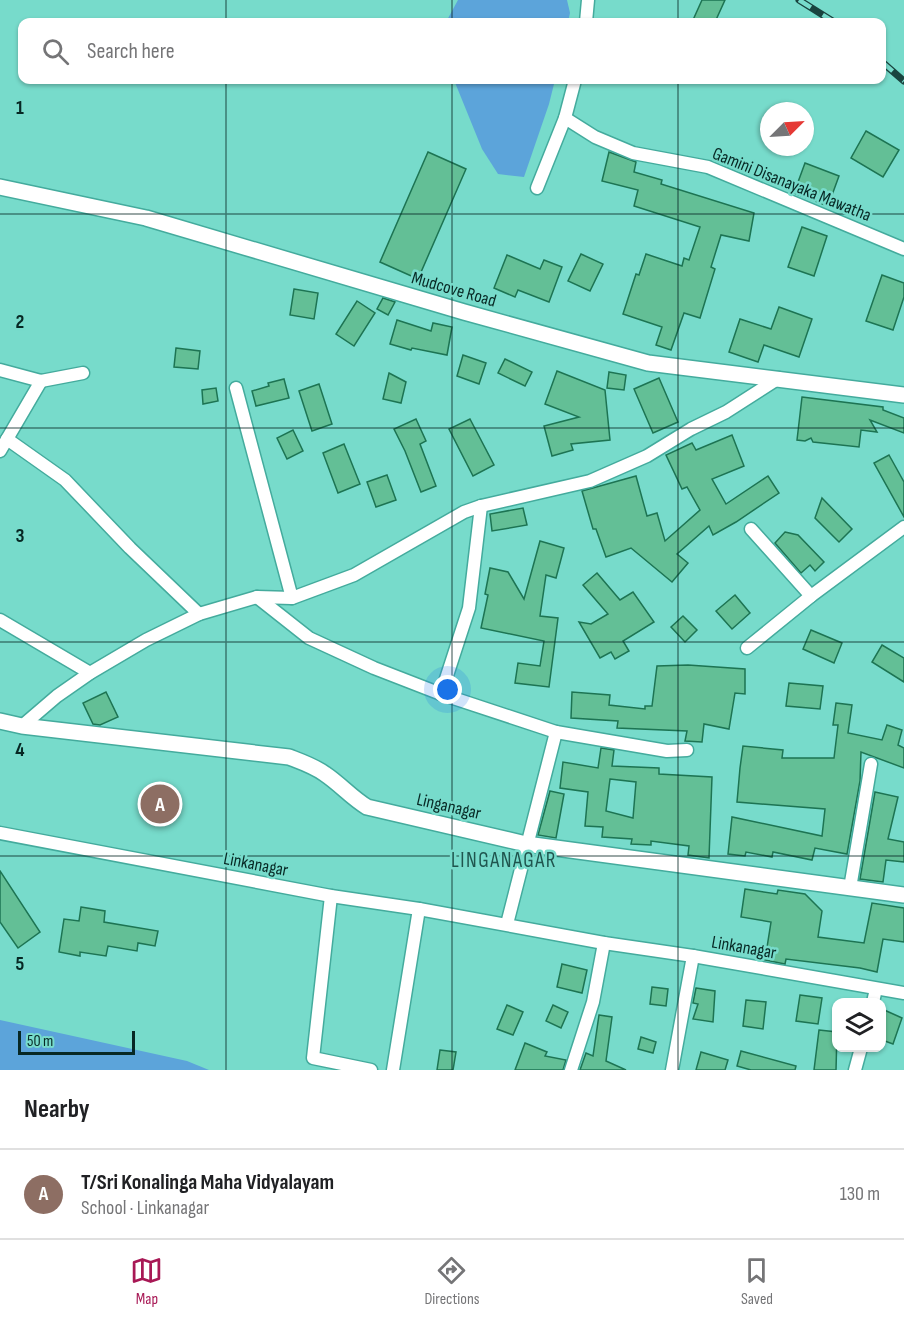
<!DOCTYPE html>
<html lang="en">
<head>
<meta charset="utf-8">
<style>
	:root { --surface:#fff; --page:#f2f2f2; --text:#202124; --muted:#757577; --line:#e0e0e0; --accent:#a81855 }
	body { margin:0; font-family:"Sofia Sans Condensed",sans-serif; background:var(--page); color:var(--text) }
	.controls { position:absolute; right:18px; bottom:18px; display:grid; overflow:hidden; border-radius:12px; box-shadow:0 2px 4px #0004 }
	.controls button { width:54px; height:54px; display:grid; place-items:center; padding:0; border:0; border-bottom:2px solid var(--line); background:var(--surface); color:var(--text); font:30px sans-serif }
	.compass { position:absolute; left:760px; top:102px; width:54px; height:54px; border-radius:50%; background:var(--surface); box-shadow:0 2px 4px #0004; rotate:66deg }
	.scale { position:absolute; left:18px; bottom:15px; width:117px; box-sizing:border-box; padding-left:6px; border:3px solid #072824; border-top:0; font-size:16px; line-height:21px; white-space:nowrap; color:#072824; -webkit-text-stroke:4px #77dbcb; paint-order:stroke }
	.you { position:absolute; left:448px; top:690px; width:21px; height:21px; margin:-15px; border:4px solid #fff; border-radius:50%; background:#1a73e8; box-shadow:0 0 0 9px #1a73e833 }
	.badge { display:grid; place-items:center; width:39px; height:39px; border-radius:50%; background:var(--accent); color:#fff; font-size:20px; font-weight:700 }
	.pin { position:absolute; translate:-50% -50%; border:3px solid #fff; box-shadow:0 2px 6px #0006 }
	.list { margin:0; padding:0; list-style:none }
	h2 { display:flex; justify-content:space-between; align-items:center; height:78px; margin:0; padding:0 24px; font-size:26px }
	h2 small { font-size:20px; font-weight:400; color:var(--muted) }
	.list li { display:grid; grid-template-columns:39px 1fr auto; gap:18px; align-items:center; box-sizing:border-box; height:90px; padding:0 24px; border-top:2px solid var(--line) }
	.list b { display:block; font-size:22px; white-space:nowrap }
	.list p { margin:0; font-size:20px; white-space:nowrap; color:var(--muted) }
	.list em { font-size:20px; font-style:normal; color:var(--muted) }
	.icon { flex:none; width:33px; height:33px; fill:none; stroke:currentColor; stroke-width:2; stroke-linecap:round; stroke-linejoin:round }
	.map { position:relative; flex:none; width:904px; height:1070px; overflow:hidden }
	.search { position:absolute; background:var(--surface); box-shadow:0 2px 4px #0004; left:18px; right:18px; top:18px; height:66px; display:flex; align-items:center; gap:15px; box-sizing:border-box; padding:0 21px; border-radius:12px; color:var(--muted); font-size:22px }
	.sheet { height:168px; background:var(--surface) }
	nav { display:flex; justify-content:space-around; align-items:center; box-sizing:border-box; height:84px; border-top:2px solid var(--line); background:var(--surface); font-size:16px; color:var(--muted) }
	nav a { display:grid; justify-items:center; gap:3px }
	nav .on { color:var(--accent) }
	.map>svg:first-child { display:block }
</style>
</head>
<body>
<div class="map">
<svg width="904" height="1070" viewBox="0 0 904 1070">
	<rect width="100%" height="100%" fill="#77dbcb"/>
	<g fill="#5ca4da">
		<path d="M458,0h109l3,13 -2,9h-122z"/>
		<path d="M454,80h101l-6,24 -25,73 -26,-3 -16,-25z"/>
		<path d="M0,1020l187,41 22,9h-209z"/>
	</g>
	<g fill="#63bf96" stroke="#1d7453" stroke-width="1.5" fill-rule="evenodd">
		<path d="M702,0h23l-10,22h-15l-7,-2z"/>
		<path d="M866,131l33,19 -16,27 -32,-19z"/>
		<path d="M428,152l38,17 -48,110 -38,-17z"/>
		<path d="M609,152l27,10 -2,10 28,8 -1,4 93,29 -5,28 -28,-6 -10,32 4,2 -15,49 -16,-5 -13,37 -15,-5 6,-18 -39,-13 13,-40 3,1 7,-21 36,12 2,-8 5,2 11,-33 -66,-21 4,-16 -36,-9z"/>
		<path d="M805,163l34,13 -11,30 -34,-13z"/>
		<path d="M802,227l25,9 -13,40 -26,-9z"/>
		<path d="M581,254l22,10 -13,27 -22,-10z"/>
		<path d="M507,255l33,14 4,-9 18,7 -13,35 -31,-12 -3,7 -21,-9z"/>
		<path d="M882,275l22,8v14l-11,33 -27,-9z"/>
		<path d="M294,289l24,4 -4,26 -24,-4z"/>
		<path d="M383,298l12,4 -7,13 -11,-6z"/>
		<path d="M357,301l18,12 -21,33 -18,-12z"/>
		<path d="M779,307l33,12 -13,38 -35,-12 -6,17 -29,-10 11,-33 31,10z"/>
		<path d="M397,320l34,11 2,-8 19,4 -5,28 -35,-7 -1,2 -21,-6z"/>
		<path d="M176,348l24,3 -2,18 -24,-2z"/>
		<path d="M463,355l23,8 -7,21 -22,-8z"/>
		<path d="M505,359l27,13 -7,14 -27,-13z"/>
		<path d="M557,371l48,19 5,50 -39,4 2,6 -21,6 -8,-30 35,-9 -34,-13z"/>
		<path d="M609,372l17,3 -2,15 -17,-2z"/>
		<path d="M389,373l17,9 -5,21 -18,-4z"/>
		<path d="M659,378l19,44 -25,11 -19,-44z"/>
		<path d="M284,379l5,19 -33,8 -4,-15 17,-5 -1,-3z"/>
		<path d="M319,384l13,40 -20,7 -13,-40z"/>
		<path d="M216,388l2,13 -15,3 -1,-14z"/>
		<path d="M802,397l81,10v3l21,8v15l-34,-13 7,12 -16,-2 -2,17 -46,-5 -2,-4 -6,3 -8,-1z"/>
		<path d="M416,419l10,22 -6,3 16,42 -15,6 -16,-41 -11,-22z"/>
		<path d="M470,419l24,46 -21,11 -24,-47z"/>
		<path d="M293,430l10,21 -16,8 -10,-21z"/>
		<path d="M732,435l12,31 -32,13 14,25 42,-28 11,17 -43,29 -23,13 -4,-9 -32,28 11,9 -16,19 -41,-34 -25,9 -10,-28h-3l-11,-38 54,-15 11,40 10,-3 8,28 35,-31 -13,-23 -5,2 -16,-34 26,-12 4,7z"/>
		<path d="M344,444l16,40 -22,9 -15,-40z"/>
		<path d="M889,455l15,27v35l-30,-54z"/>
		<path d="M387,475l9,25 -20,7 -9,-25z"/>
		<path d="M822,498l30,31 -13,13 -24,-24z"/>
		<path d="M523,508l4,17 -35,6 -2,-17z"/>
		<path d="M785,532l13,3 26,27 -9,9 -5,-6 -9,8 -26,-30z"/>
		<path d="M540,541l24,7 -8,30 -10,-3 -6,41 18,2 -9,69 -34,-4 3,-20 22,3 4,-25 -63,-13 7,-33 -3,-1 5,-26 18,4 16,27z"/>
		<path d="M597,573l23,27 13,-8 21,30 -31,19 6,10 -14,8 -4,-7 -11,6 -21,-36 12,2 17,-10 -25,-29z"/>
		<path d="M735,595l15,18 -18,16 -16,-18z"/>
		<path d="M683,616l14,14 -12,12 -14,-15z"/>
		<path d="M811,630l31,13 -8,20 -31,-14z"/>
		<path d="M882,645l22,13v24l-32,-20z"/>
		<path d="M688,665l57,4v25l-10,-1 -6,36 -25,-5 -2,18 -17,-1 2,-10 -70,-3 1,-7 -47,-3 1,-26 38,3 -1,10 36,4v-3h7l5,-40z"/>
		<path d="M789,683l34,3 -3,23 -34,-3z"/>
		<path d="M106,692l12,25 -18,8 -7,-1 -10,-21z"/>
		<path d="M836,703l16,2 -4,28 34,7 5,-15 15,5 -4,15 6,3v20l-43,-16 -1,29 -13,73 -32,-6 -3,12 -39,-8 -1,5 -26,-5 -1,4 -17,-2 4,-37 90,19 3,-27 -88,-7 3,-34 3,-22 40,4 -1,8h52l4,-33h-5z"/>
		<path d="M601,748l13,2 -2,16 47,2v6l53,3 -3,81 -21,-3 1,-9 -38,-5v4l-20,-1 1,-5 -30,-2 1,-10 -18,-1 3,-34 -28,-4 3,-26 35,6zM610,779l26,3 -3,36 -27,-7z"/>
		<path d="M550,791l14,3 -8,44 -18,-3z"/>
		<path d="M875,792l23,5 -10,42 16,3v20l-18,-2 -3,22 -23,-3z"/>
		<path d="M0,871l40,61 -22,16 -18,-26z"/>
		<path d="M745,889l32,5 1,-4 27,4 17,17 -4,26 46,6 8,-40 32,5v34l-21,-3 -6,33 -17,-4 -74,-9 -1,5 -20,-4 6,-38 -30,-5z"/>
		<path d="M81,907l24,4 -1,11 54,9 -3,15 -17,-3 -1,8 -29,-5 -2,10 -26,-4v4l-21,-4 5,-33 15,2z"/>
		<path d="M562,964l25,6 -5,23 -25,-6z"/>
		<path d="M652,987l16,2 -2,17 -16,-2z"/>
		<path d="M696,988l19,3 -2,31 -20,-3 5,-15 -5,-1z"/>
		<path d="M800,995l22,3 -4,26 -22,-3z"/>
		<path d="M746,1000l20,2 -3,27 -20,-3z"/>
		<path d="M507,1005l16,7 -10,23 -16,-6z"/>
		<path d="M553,1005l15,7 -7,16 -15,-7z"/>
		<path d="M882,1009l20,9 -9,26 -11,-4z"/>
		<path d="M599,1015l13,2 -6,44 20,9h-46l6,-17 7,3z"/>
		<path d="M819,1030l18,2 -1,38h-22z"/>
		<path d="M641,1037l15,5 -3,11 -15,-4z"/>
		<path d="M525,1043l22,9 -2,4 21,4 -3,10h-48z"/>
		<path d="M440,1050l16,2 -3,18h-16z"/>
		<path d="M741,1051l55,15 -1,4h-44l-14,-4z"/>
		<path d="M701,1052l27,8 -3,10h-29z"/>
	</g>
	<g fill="none" stroke-linecap="round" stroke-linejoin="round">
		<g stroke="#44ab9d" stroke-width="15">
			<g id="minor">
				<path d="M586,22l2,-22"/>
				<path d="M565,118l30,19 38,16 75,14 196,82"/>
				<path d="M537,188l28,-70 10,-38"/>
				<path d="M0,370l41,11 42,-8"/>
				<path d="M236,388l56,210"/>
				<path d="M7,439l58,41 65,68 69,66"/>
				<path d="M0,451l41,-70"/>
				<path d="M751,529l60,67"/>
				<path d="M257,597l52,41 65,30 67,26 115,38 -49,192"/>
				<path d="M0,620l90,53"/>
				<path d="M747,648l64,-52 93,-69"/>
				<path d="M441,694l28,-86 12,-102"/>
				<path d="M22,726l35,-30 33,-23 56,-33 53,-26 58,-17 35,1 62,-23 110,-63 17,-6 109,-25 57,-25 44,-27 35,-17 53,-34"/>
				<path d="M556,732l111,19 20,-1"/>
				<path d="M0,833l331,63 88,13 185,34 89,13 211,37"/>
				<path d="M850,888l21,-124"/>
				<path d="M331,896l-18,162 58,12"/>
				<path d="M873,1002l3,-13"/>
				<path d="M393,1070l26,-161"/>
				<path d="M571,1070l22,-68 11,-59"/>
				<path d="M672,1070l21,-114"/>
				<path d="M855,1070l6,-22"/>
			</g>
		</g>
		<g stroke="#44ab9d" stroke-width="18">
			<g id="tertiary">
				<path d="M0,187l146,31 318,94 184,51 256,32"/>
				<path d="M0,721l22,5 267,31c13,5 25,9 36,17 15,10 27,24 42,33l159,37 378,51"/>
			</g>
		</g>
		<use href="#minor" stroke="#fff" stroke-width="12"/>
		<use href="#tertiary" stroke="#fff" stroke-width="15"/>
		<g stroke="#19443f" stroke-width="7">
			<g id="rail">
				<path d="M799,0l35,22"/>
				<path d="M882,62l22,19"/>
			</g>
		</g>
		<use href="#rail" stroke="#77dbcb" stroke-width="4.5" stroke-dasharray="14" stroke-linecap="butt"/>
	</g>
	<path fill="none" stroke="#072824" stroke-width="1.5" stroke-opacity="0.55" d="M226,0v22M452,0v22M678,0v22M226,80v990M452,80v990M678,80v990M0,214h904M0,428h904M0,642h904M0,856h904"/>
	<g text-anchor="middle" stroke-width="5" stroke-linejoin="round" paint-order="stroke">
		<g font-size="18" fill="#072824" stroke="#77dbcb">
			<text transform="translate(792 184) rotate(22)" y="6">Gamini Disanayaka Mawatha</text>
			<text transform="translate(454 289) rotate(16)" y="6">Mudcove Road</text>
			<text transform="translate(449 806) rotate(13)" y="6">Linganagar</text>
			<text transform="translate(256 864) rotate(11)" y="6">Linkanagar</text>
			<text transform="translate(744 947) rotate(10)" y="6">Linkanagar</text>
		</g>
		<g font-size="21" letter-spacing="1.5" fill="#1f554e" stroke="#77dbcb">
			<text x="504" y="867">LINGANAGAR</text>
		</g>
	</g>
	<g font-size="20" text-anchor="middle" font-weight="bold" fill="#072824" stroke="#77dbcb" stroke-width="5" stroke-linejoin="round" paint-order="stroke">
		<text x="20" y="114">1</text>
		<text x="20" y="328">2</text>
		<text x="20" y="542">3</text>
		<text x="20" y="756">4</text>
		<text x="20" y="970">5</text>
	</g>
</svg>
<div class="controls">
<button><svg class="icon" aria-label="layers" viewBox="0 0 24 24"><path d="M12 4l9 5-9 5-9-5zM3 14l9 5 9-5"/></svg></button>
</div>
<svg class="compass" viewBox="-18 -18 36 36"><path d="M0-13l5 13h-10z" fill="#e53935"/><path d="M0 13l5-13h-10z" fill="#757577"/></svg>
<div class="scale">50 m</div>
<div class="you"></div>
<div class="pin badge" style="left:160px;top:804px;background:#8d6e63">A</div>
<div class="search"><svg class="icon" aria-label="search" viewBox="0 0 24 24"><circle cx="10" cy="10" r="6"/><path d="M15 15l6 6"/></svg>Search here</div>
</div>
<section class="sheet">
<h2>Nearby<small></small></h2>
<ul class="list">
<li><span class="badge" style="background:#8d6e63">A</span><div><b>T/Sri Konalinga Maha Vidyalayam</b><p>School · Linkanagar</p></div><em>130 m</em></li>
</ul>
</section>
<nav>
<a class="on"><svg class="icon" aria-label="map" viewBox="0 0 24 24"><path d="M3 6l6-2 6 2 6-2v14l-6 2-6-2-6 2zM9 4v14M15 6v14"/></svg>Map</a>
<a><svg class="icon" aria-label="directions" viewBox="0 0 24 24"><path d="M12 3l9 9-9 9-9-9zM9 14v-3h6M13 9l2 2-2 2"/></svg>Directions</a>
<a><svg class="icon" aria-label="saved" viewBox="0 0 24 24"><path d="M7 4h10v16l-5-4-5 4z"/></svg>Saved</a>
</nav>
</body>
</html>
